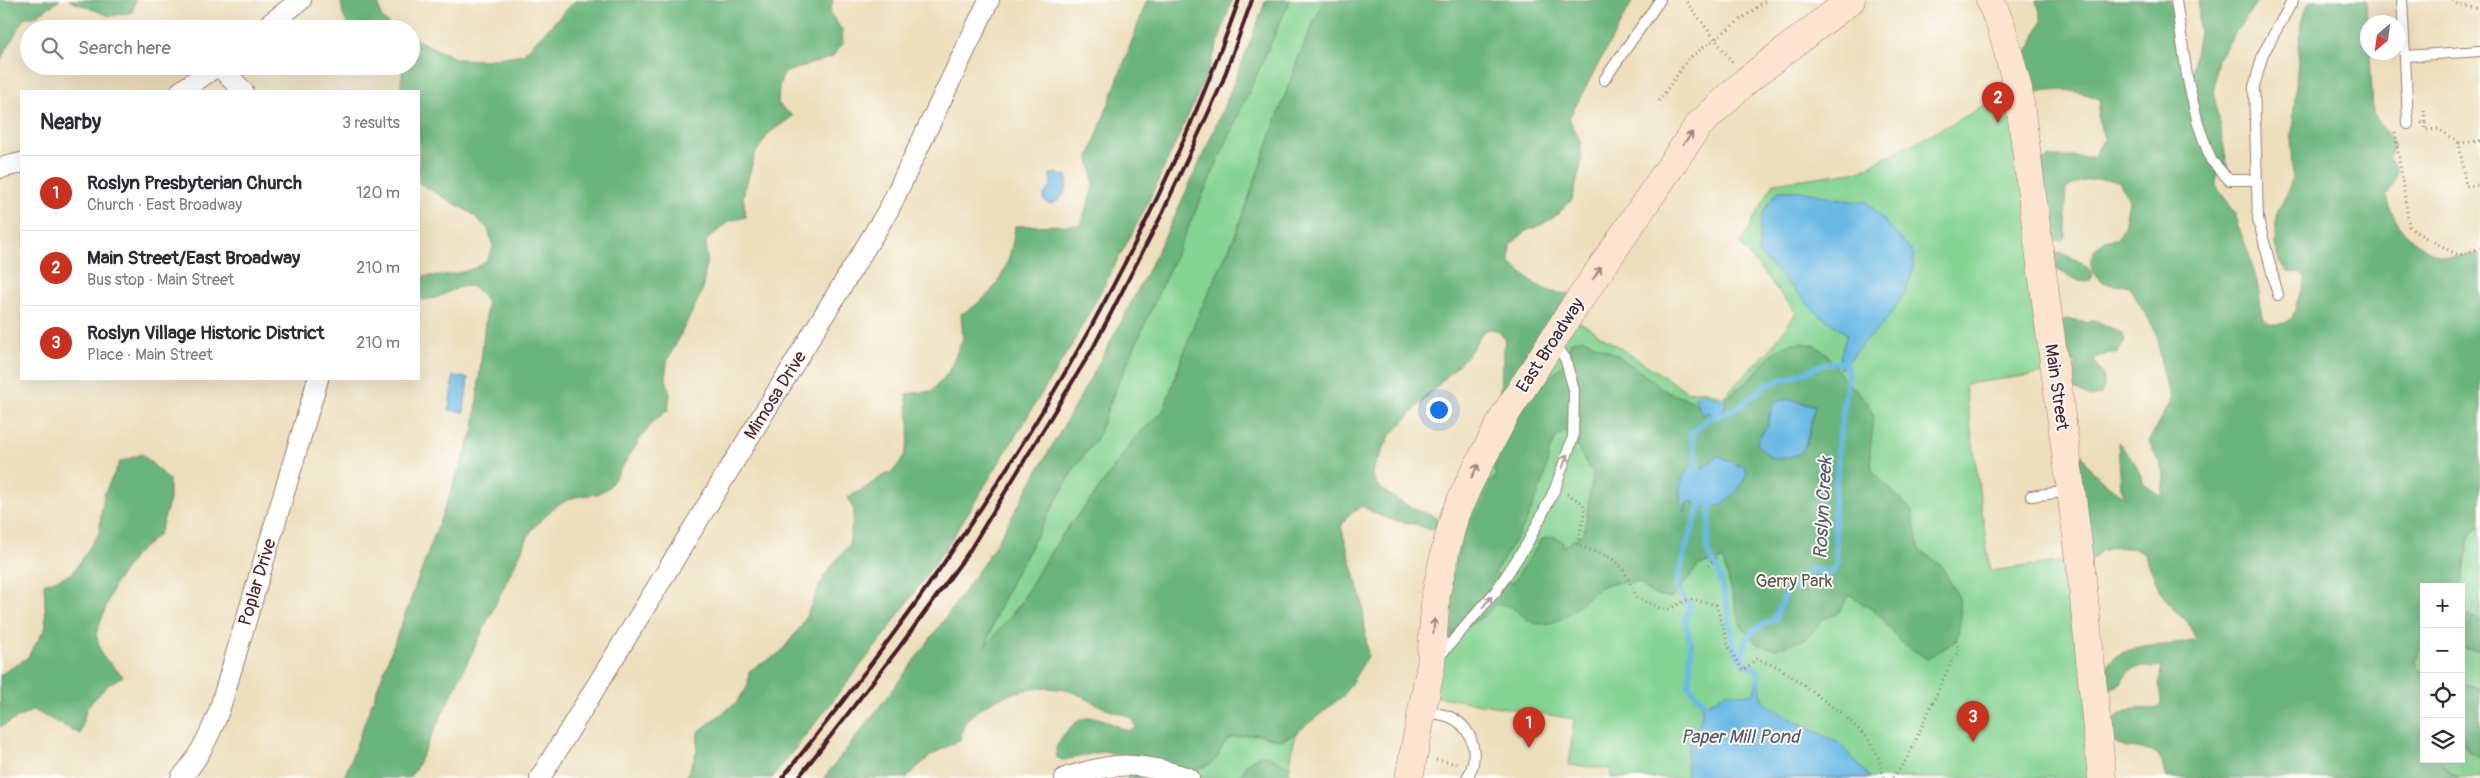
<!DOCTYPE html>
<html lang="en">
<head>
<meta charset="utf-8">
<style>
	:root { --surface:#fff; --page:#f7f7f7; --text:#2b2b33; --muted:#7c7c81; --line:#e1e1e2; --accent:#c8321e }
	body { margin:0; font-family:Pangolin,sans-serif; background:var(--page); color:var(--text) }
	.controls { position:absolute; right:15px; bottom:15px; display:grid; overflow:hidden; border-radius:0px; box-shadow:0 5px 20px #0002 }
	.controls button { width:45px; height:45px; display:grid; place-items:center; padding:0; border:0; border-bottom:1px solid var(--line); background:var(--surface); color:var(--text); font:25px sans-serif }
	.compass { position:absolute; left:2360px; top:15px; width:45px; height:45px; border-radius:50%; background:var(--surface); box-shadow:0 5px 20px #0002; rotate:209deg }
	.you { position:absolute; left:1438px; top:409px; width:18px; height:18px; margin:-12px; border:4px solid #fff; border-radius:50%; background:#1a73e8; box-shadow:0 0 0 8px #1a73e833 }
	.badge { display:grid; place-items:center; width:32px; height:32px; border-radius:50%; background:var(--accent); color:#fff; font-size:16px; font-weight:700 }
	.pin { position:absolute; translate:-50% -41px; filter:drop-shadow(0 1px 2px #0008) }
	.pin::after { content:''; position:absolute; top:26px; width:18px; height:15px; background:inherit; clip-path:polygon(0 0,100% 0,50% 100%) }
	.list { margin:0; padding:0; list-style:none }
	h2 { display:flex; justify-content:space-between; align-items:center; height:65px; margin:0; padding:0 20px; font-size:21px }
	h2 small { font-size:16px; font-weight:400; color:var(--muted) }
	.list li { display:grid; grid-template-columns:32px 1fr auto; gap:15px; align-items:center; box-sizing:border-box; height:75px; padding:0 20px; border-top:1px solid var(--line) }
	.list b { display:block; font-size:19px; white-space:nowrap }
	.list p { margin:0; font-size:16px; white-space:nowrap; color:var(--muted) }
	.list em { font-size:16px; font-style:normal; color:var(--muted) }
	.icon { flex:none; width:28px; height:28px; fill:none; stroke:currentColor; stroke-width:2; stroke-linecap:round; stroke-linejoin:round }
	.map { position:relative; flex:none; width:2480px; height:778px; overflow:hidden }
	.search { position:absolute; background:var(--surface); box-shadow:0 5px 20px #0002; left:20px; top:20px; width:400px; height:55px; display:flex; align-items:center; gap:12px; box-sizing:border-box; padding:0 18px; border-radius:28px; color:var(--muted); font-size:19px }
	.panel { position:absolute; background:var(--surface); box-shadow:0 5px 20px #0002; left:20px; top:90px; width:400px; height:290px; border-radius:0px }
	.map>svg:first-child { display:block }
</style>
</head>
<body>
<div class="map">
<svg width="2480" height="778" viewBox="0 0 2480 778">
	<rect width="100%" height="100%" fill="#fdfcf7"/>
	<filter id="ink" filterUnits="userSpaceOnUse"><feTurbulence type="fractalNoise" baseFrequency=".02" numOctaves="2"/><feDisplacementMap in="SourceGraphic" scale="10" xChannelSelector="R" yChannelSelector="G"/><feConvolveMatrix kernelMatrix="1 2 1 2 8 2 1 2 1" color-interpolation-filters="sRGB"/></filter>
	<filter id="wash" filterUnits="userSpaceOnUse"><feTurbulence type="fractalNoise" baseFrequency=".0096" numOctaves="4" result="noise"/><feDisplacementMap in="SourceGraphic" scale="20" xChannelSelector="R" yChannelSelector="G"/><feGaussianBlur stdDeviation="1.12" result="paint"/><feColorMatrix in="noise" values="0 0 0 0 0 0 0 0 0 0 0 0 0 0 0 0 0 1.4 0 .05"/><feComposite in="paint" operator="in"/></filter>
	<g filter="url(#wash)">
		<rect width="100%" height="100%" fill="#eddebb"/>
		<g fill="#84d392" stroke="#67795e">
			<path d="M1290,0h34l-24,54 -65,182 -40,86 -32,90 -26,23 -44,62 -25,30 -22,32 -25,44 -36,46 12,-37 16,-34 62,-111 22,-29 15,-41z"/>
			<path d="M2018,89l37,283 -90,12 25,187 90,-12 22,219h-491v-9l-42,-4 5,-46 -148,-24 19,-143 124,-237 119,77 17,-2 18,7 46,-46 27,-38 -56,-69 34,-61 86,-12z"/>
			<path d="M2480,526v96l-16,-10 -3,-25 7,-37v-12l4,-7z"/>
			<path d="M2424,645v28l-4,-2 -6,-11 6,-13z"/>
			<path d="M2461,648l19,3v39l-19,-6z"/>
			<path d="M1295,734l-7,44h-127l28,-42z"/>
			<path d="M2461,737l10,16 9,5v20c-22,0 -27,0 -41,-17l22,-2z"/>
		</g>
		<g fill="#6bb57c" stroke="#5a6a54" fill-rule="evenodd">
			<path d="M0,0h60l-26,17h-9l-25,44z"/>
			<path d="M68,0h68l-4,12 -22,4z"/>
			<path d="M341,0h37l3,17 13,12h-44l-7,-14z"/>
			<path d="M576,0h257l-3,13 12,17 1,14 -11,13 -48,16 -5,13 -1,18 15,12 -24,17 -14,21 -12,42 3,21 -17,4 -23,20 1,18 -5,33 -35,69 -1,17 4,17 -2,15 -14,11 -11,14 -34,52 -12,7 -22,3 -18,8 -25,24 -117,241 -6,8h-65l130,-349 13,-125c-14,-31 -30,-14 -52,-6 -5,1 -11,1 -16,2v-24c17,1 54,-2 66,-15 4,-3 6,-10 8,-14l-5,-18 -17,-16 -52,-30v-92h-19l3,-25h8v-29l46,22 29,1 37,-6z"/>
			<path d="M1147,0h85l-25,75 -62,134 -71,132 -124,201 -70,99 -108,137h-86l11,-27 1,-19 38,-29 12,-17 1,-15 31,-18 22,-28 24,-52 23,-28 5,-34 -6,-14c15,-7 20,-11 33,-20 4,-3 11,-4 14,-8 19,-20 15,-50 11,-75l26,-3 16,-18 15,-35 -2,-24c36,-18 50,-48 54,-88l66,-1 13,-41 -5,-27z"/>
			<path d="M1266,0h24l-178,397 -15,41 -22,29 -62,111 -16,34 -12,35 36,-44 25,-44 22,-32 25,-30 44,-62 26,-23 32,-90 40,-86 65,-182 24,-54h309l-64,118 11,23 2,20 -10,39 -14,14 -15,10 -17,7 -16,14v18c18,15 34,33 59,30l-71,117 7,-70c-6,-10 -10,-13 -22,-9l-12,20 -81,85 -18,35c1,4 2,9 4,12 6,10 44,31 56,31l6,6 1,7c-11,7 -14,-1 -25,-3 -20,-3 -34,-6 -52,-18l-15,10 -6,11 21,73 6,56 -25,40 -48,38 -15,6 -24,-6 -26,4 -8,9 -4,10 -9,8 -23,7 9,6h-69l27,-16 -10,-5 -13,-3 -10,2 -15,-5 -42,9 -6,-2 -1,-10c9,-18 25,-38 48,-28 9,4 16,8 25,11l7,-3c-5,-16 -16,-13 -29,-19 -12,-5 -23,-13 -35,-17 -32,-11 -86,3 -106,30 -4,5 -4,13 -6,19 -22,8 -37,19 -53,37h-83c55,-70 109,-140 159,-214 24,-36 44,-75 66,-113 85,-145 159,-293 217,-451z"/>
			<path d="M2037,0h133l8,49 14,36v-12l7,-42v-31h59l-39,57c-13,35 5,78 9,114l-10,-8 -2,23 20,28 1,9 11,28 9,31 6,36c4,5 8,6 14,6 19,0 17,-15 22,-28 3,-7 6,-11 6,-19l-4,-3 -14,-2 -6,-8 -6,-19v-13l3,-22 11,-20 3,-14 -1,-30 10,-123 4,-14 6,-9h55l2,52 2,1 3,61 22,31 -3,9 -4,3c13,16 9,22 -1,37 3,30 32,60 62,63 10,1 21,-2 31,-4v273c-18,5 -13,46 -19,61h-37v58l-4,3 -6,12 6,11 4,2v86h15l10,13 10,6h-293c-3,-7 -3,-17 -8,-23 -12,-13 -40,4 -50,-25 10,-22 27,-23 48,-21l5,-6 -2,-22 3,-15c-21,3 -31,-5 -41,18l-11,4 -4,-2c-8,-49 59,-36 90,-46l-9,-19 -16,-14 -11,-16 -16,-38 -8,-4 -20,-2 -15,4 -11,11 -13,-117c13,28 24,36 49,53l-5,-10 -3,-46 16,19 11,24 17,12 2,-24 -15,-32 22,-42 -9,-27 -5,-39 -29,-48c-49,6 -46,-47 -11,-46l7,-12 5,-26 -10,-20c-18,-2 -37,-3 -53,8 -2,15 3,39 -2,50l-5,2 -6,-2 -3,-5 -10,-57 2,-16 8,-4h43l11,-18 -6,-21 2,-19c-17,-6 -31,-10 -50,-9 -8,0 -14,4 -23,3l-10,-39h8c10,-12 10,-20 17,-32z"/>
			<path d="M2063,253l19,10 9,8v8l-4,3 -8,-1 -23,-12 -3,-11 3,-4z"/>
			<path d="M2066,319l21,4 8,-3 28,14 2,8 -8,11h-9l-14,7c7,12 15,22 6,35l-10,2 -21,-11 -1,-14 6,-4 2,-4 -14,-7 -2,-35z"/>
			<path d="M1582,338l35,17 52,38 24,8 9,9 1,5 4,-3 12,4 7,-12 -1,-6 23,-17 25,-28 14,-9 14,-2 15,4 10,7 17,25 24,23 7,16 -4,34 2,20 40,40 7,39 22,15 18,33 2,20 -5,23 -29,18 -27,-18 -22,-28 -28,-18 -13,19 -14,5 -17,20 -31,10 -18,-5 -16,-18 -18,-66 -24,5 -27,33 -20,-4 -13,-12c-11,1 -24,-1 -34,3 -22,9 -35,40 -66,39 -11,-1 -17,-10 -26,-16 -4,-3 -13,-3 -18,-4 -10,16 -29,21 -44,31l-6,-4 2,-28 13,-58 10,-28 1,-10 12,-22 13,-7 -3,-18 24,-50 46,-46 8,-22zM1798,401l17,4c-5,14 -4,27 -9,40l-46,-10 8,-10 1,-11zM1566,431c13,14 15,27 27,42l-9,60 -21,14v-5c-7,-7 -14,-6 -22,-2l-28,43c-8,-1 -14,-3 -18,-11l29,-46 19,-44 7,-33 7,-12zM1718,455l21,11h5l3,8 -45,33 -12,-6 -4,3 -1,8 -6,-15 21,-31 4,2z"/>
			<path d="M142,454l27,26v23l-10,31 -23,20 -22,31 -18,49 6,22 21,20 -14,8 -22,23 -7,27 -47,-24 -33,17v-52l27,-17 19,-31 -2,-43 28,-10 27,-41 5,-39 16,-32z"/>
			<path d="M2461,601l3,11 16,10v29l-19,-3z"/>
			<path d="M2461,684l19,6v68c-26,-14 -19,-49 -19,-74z"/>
			<path d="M1259,755l10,1 21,11 -2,11h-48l7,-15z"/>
		</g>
		<g fill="#6bb9e5" stroke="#5a6c88">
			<path d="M1058,173l3,3 6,-1c2,13 -4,27 -18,29l-6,-5 1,-4 7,-9 -1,-12z"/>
			<path d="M1779,191h21l57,11h10l47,52c2,24 -18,55 -34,73 -6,7 -14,12 -20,19 -8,8 -10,17 -20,23l-1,-8 8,-27 -29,-20 -59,-60c0,-28 -1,-41 20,-63z"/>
			<path d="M453,376l15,2 -4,34 -15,-2z"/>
			<path d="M1705,393l20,8 1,3 -7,13 -12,-5 -4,4 -8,-18 3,-4z"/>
			<path d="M1791,399l17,6h7c-6,18 -4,33 -15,49l-20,5 -10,-2 -13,-13 1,-5 10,-14 4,-19 8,-6z"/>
			<path d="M1718,455l21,11 5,-1 3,9c-7,15 -22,36 -42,33 -5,0 -10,-5 -15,-6l-4,3 -1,9c-8,-19 -7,-29 5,-47l4,-1 10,3z"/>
			<path d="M1759,672l2,21 4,10 26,16 48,24 31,35h-183c0,-11 -1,-22 2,-33 3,-15 17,-24 12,-41l9,-1 17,-11 17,3 10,-2z"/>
		</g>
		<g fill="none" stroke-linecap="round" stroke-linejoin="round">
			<g stroke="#6bb9e5" stroke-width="6">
				<path d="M1700,474l-9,-40 15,-14 31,-12 29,-23 35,-11 22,-10 20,-2"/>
				<path d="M1703,497l-18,53 -9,37 14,20 -5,13 6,23 -2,43 19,22"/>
				<path d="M1708,500l2,7 -3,43 11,21 10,39 4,30 6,17 21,15v9"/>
				<path d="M1743,660c1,-27 8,-30 32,-41l11,-27 19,-10 7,-13 18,5 7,-9 -3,-55 5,-67 9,-68 -4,-16"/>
			</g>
		</g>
	</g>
	<g filter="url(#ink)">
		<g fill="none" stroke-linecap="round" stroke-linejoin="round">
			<g stroke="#9c7e73" stroke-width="12">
				<g id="lane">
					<path d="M2176,0l11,76 11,48 13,36 18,20h28"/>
					<path d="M2402,0l3,56"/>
					<path d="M1604,80l56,-80"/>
					<path d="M2408,124l-3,-68 75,-5"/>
					<path d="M2278,295l-20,-76 -4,-132 9,-33 30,-54"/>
					<path d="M2031,496l39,-5"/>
					<path d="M1437,659l59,-68 31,-47 28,-55 18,-52 1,-47 -9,-32 -12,-16"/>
					<path d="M1423,712c11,1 22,2 31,7 21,12 25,40 13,59"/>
				</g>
			</g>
			<g stroke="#9c7e73" stroke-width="22">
				<g id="street">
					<path d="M263,29l38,-29"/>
					<path d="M219,66l24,25"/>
					<path d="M181,91l36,-25"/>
					<path d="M0,168l21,-5"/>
					<path d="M181,778c17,-19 29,-43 38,-67l99,-332"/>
					<path d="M540,778l349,-569 100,-209"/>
					<path d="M1065,778c54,-17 71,-16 124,0"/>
				</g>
			</g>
			<g stroke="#9c7e73" stroke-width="29">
				<g id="secondary">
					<path d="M1990,0l11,26 17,63 62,470 22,219"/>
					<path d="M1409,778l22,-113 5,-72 9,-41 10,-38 16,-35 34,-64 64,-100 129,-189 49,-46 104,-80"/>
				</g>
			</g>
			<g stroke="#9c7e73" stroke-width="3" stroke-dasharray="1 4" stroke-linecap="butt">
				<path d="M2453,0l5,5 22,4"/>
				<path d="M1732,62l-17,-23 52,-39"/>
				<path d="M1659,101l30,-43 26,-19 -30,-39"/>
				<path d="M2425,122v8l14,-1 20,14"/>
				<path d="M2421,123l4,-1 -1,-15"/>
				<path d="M2395,132l14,94 5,5 42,23 4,1 20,-7"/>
				<path d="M2480,141l-21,2 7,43 14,-1"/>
				<path d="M1567,494l16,9 2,9 -8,33c40,15 42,10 59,52l24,11 9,1 20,-10 27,6 12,40 15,26 13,-12 23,8 67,50 22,22 11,19 5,20"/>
				<path d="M1708,566l9,-10"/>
				<path d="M1436,760l23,4"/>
				<path d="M1893,778l14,-19 46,-101 7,-6 -6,-15"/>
			</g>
			<use href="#lane" stroke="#fff" stroke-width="10"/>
			<use href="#street" stroke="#fff" stroke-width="20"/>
			<use href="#secondary" stroke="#fde4d1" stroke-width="28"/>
			<g stroke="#4a1f2b" stroke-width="4">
				<path d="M782,778c190,-234 356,-492 457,-778"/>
				<path d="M798,778l100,-129 70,-96 125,-205 68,-132 61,-133 30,-83"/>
			</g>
		</g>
		<defs><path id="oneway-shaft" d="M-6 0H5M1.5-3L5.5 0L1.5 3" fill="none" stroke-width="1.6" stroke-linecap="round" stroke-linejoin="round" transform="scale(1.25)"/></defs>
		<g stroke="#a4827e">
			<use href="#oneway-shaft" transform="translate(1688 138) rotate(-52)"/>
			<use href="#oneway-shaft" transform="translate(1597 273) rotate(-56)"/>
			<use href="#oneway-shaft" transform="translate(1475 471) rotate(-62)"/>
			<use href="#oneway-shaft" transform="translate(1434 626) rotate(-86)"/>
		</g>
		<g stroke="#ae9aa0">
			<use href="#oneway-shaft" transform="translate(1565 461) rotate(-71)"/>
			<use href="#oneway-shaft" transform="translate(1487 602) rotate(-50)"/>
		</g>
	</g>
	<g text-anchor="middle" stroke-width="4" stroke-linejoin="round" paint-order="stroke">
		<g font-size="18" fill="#4a1f2b" stroke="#fdfcf7">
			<text transform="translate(1550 345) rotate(-57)" y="6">East Broadway</text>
			<text transform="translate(2057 387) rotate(82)" y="6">Main Street</text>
			<text transform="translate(775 395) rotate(-58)" y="6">Mimosa Drive</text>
			<text transform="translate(257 582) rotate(-73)" y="6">Poplar Drive</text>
		</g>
		<g font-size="18" fill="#5b554a" stroke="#fdfcf7">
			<text x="1794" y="587">Gerry Park</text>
		</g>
		<g font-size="19" font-style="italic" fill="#56556c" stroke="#fdfcf7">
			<text transform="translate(1822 508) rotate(-87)" y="7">Roslyn Creek</text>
			<text x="1740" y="743">Paper Mill Pond</text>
		</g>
	</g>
</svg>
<div class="controls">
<button>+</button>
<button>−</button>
<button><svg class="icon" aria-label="locate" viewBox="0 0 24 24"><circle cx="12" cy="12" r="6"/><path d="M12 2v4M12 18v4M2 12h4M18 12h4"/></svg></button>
<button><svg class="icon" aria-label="layers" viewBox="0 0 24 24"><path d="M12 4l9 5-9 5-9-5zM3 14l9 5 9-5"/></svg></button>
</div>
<svg class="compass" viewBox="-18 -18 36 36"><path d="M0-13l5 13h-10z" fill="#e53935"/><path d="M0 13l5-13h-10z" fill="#7c7c81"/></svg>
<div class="you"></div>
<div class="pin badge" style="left:1529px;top:748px">1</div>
<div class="pin badge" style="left:1998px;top:123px">2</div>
<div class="pin badge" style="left:1973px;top:742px">3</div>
<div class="search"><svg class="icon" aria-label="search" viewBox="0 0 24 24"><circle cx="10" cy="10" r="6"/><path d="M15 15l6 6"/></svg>Search here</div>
<section class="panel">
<h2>Nearby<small>3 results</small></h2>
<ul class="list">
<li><span class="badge">1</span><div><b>Roslyn Presbyterian Church</b><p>Church · East Broadway</p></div><em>120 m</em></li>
<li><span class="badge">2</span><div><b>Main Street/East Broadway</b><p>Bus stop · Main Street</p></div><em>210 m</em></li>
<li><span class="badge">3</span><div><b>Roslyn Village Historic District</b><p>Place · Main Street</p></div><em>210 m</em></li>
</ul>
</section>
</div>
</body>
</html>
